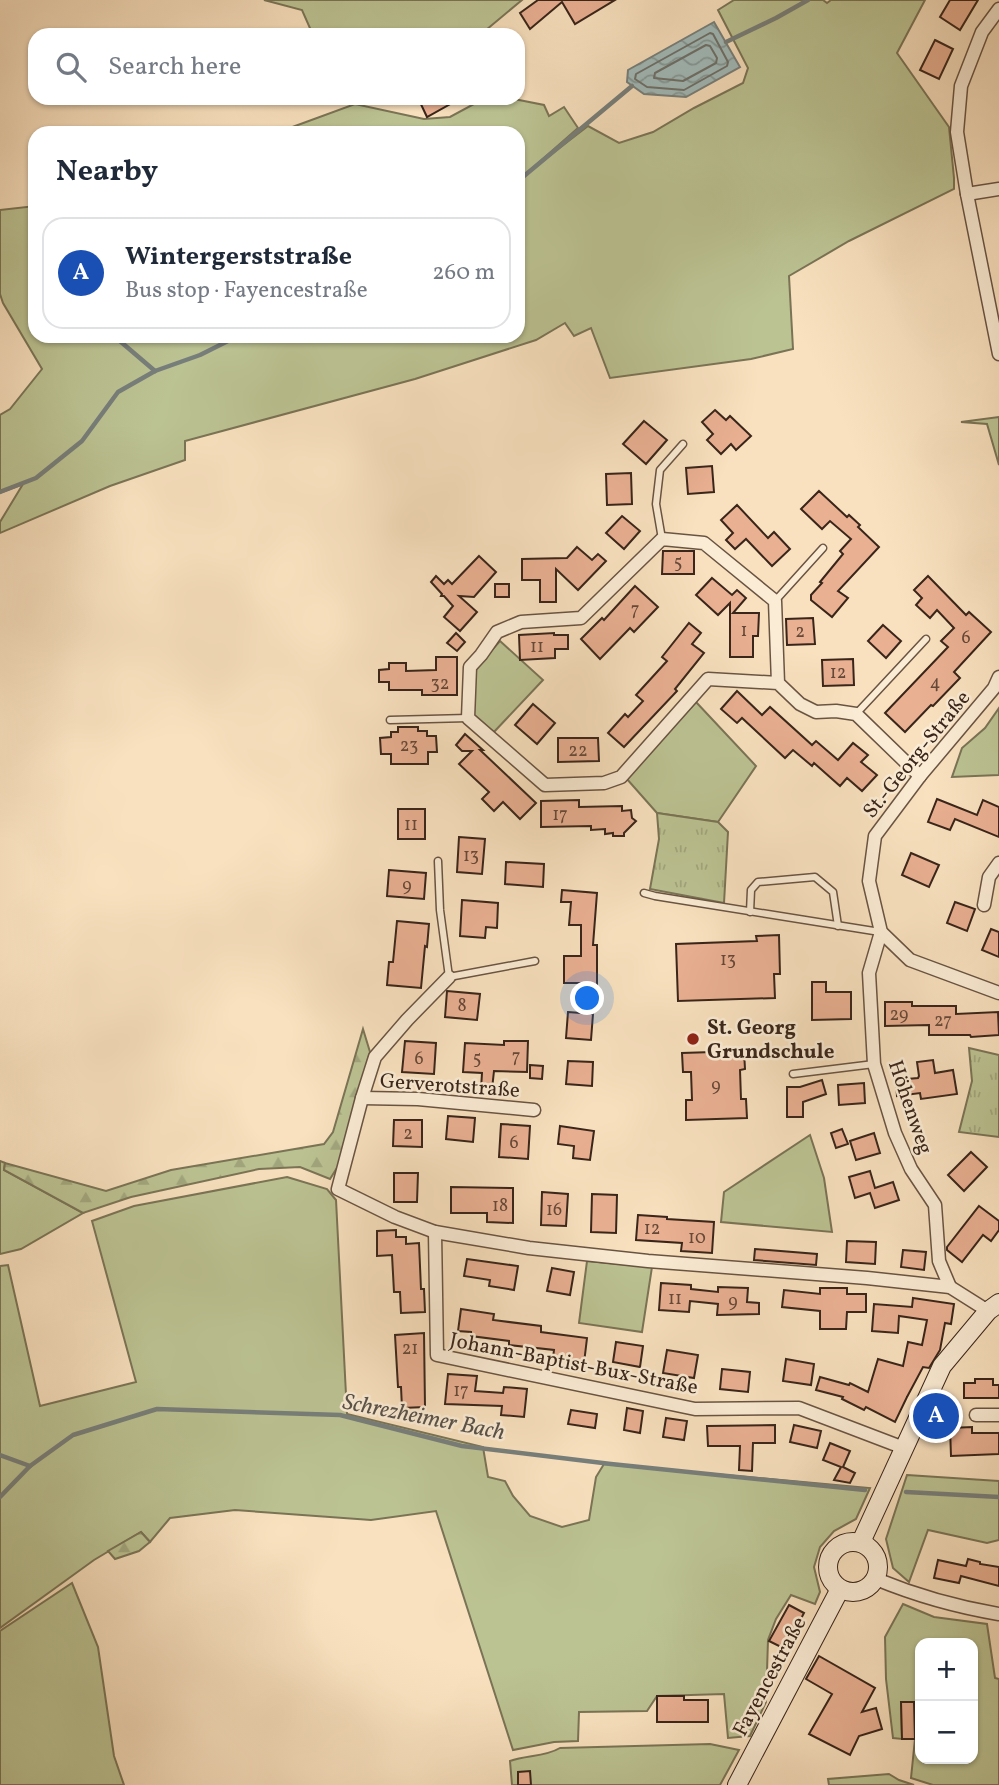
<!DOCTYPE html>
<html lang="en">
<head>
<meta charset="utf-8">
<style>
	:root { --surface:#fff; --page:#f6f6f7; --text:#1f2937; --muted:#747a83; --line:#e0e1e3; --accent:#db2777 }
	body { margin:0; font-family:Vollkorn,serif; background:var(--page); color:var(--text) }
	.controls { position:absolute; right:21px; bottom:21px; display:grid; overflow:hidden; border-radius:14px; box-shadow:0 2px 5px #0004 }
	.controls button { width:63px; height:63px; display:grid; place-items:center; padding:0; border:0; border-bottom:2px solid var(--line); background:var(--surface); color:var(--text); font:35px sans-serif }
	.you { position:absolute; left:588px; top:999px; width:24px; height:24px; margin:-18px; border:5px solid #fff; border-radius:50%; background:#1a73e8; box-shadow:0 0 0 10px #1a73e833 }
	.badge { display:grid; place-items:center; width:46px; height:46px; border-radius:50%; background:var(--accent); color:#fff; font-size:23px; font-weight:700 }
	.pin { position:absolute; translate:-50% -50%; border:4px solid #fff; box-shadow:0 2px 7px #0006 }
	.list { margin:0; padding:0; list-style:none }
	h2 { display:flex; justify-content:space-between; align-items:center; height:91px; margin:0; padding:0 28px; font-size:30px }
	h2 small { font-size:23px; font-weight:400; color:var(--muted) }
	.list li { display:grid; grid-template-columns:46px 1fr auto; gap:21px; align-items:center; box-sizing:border-box; height:112px; margin:0 14px 14px; padding:0 14px; border:2px solid var(--line); border-radius:21px }
	.list b { display:block; font-size:26px; white-space:nowrap }
	.list p { margin:0; font-size:23px; white-space:nowrap; color:var(--muted) }
	.list em { font-size:23px; font-style:normal; color:var(--muted) }
	.icon { flex:none; width:38px; height:38px; fill:none; stroke:currentColor; stroke-width:2; stroke-linecap:round; stroke-linejoin:round }
	.map { position:relative; flex:none; width:999px; height:1785px; overflow:hidden }
	.search { position:absolute; background:var(--surface); box-shadow:0 2px 5px #0004; left:28px; top:28px; width:497px; height:77px; display:flex; align-items:center; gap:18px; box-sizing:border-box; padding:0 24px; border-radius:21px; color:var(--muted); font-size:26px }
	.panel { position:absolute; background:var(--surface); box-shadow:0 2px 5px #0004; left:28px; top:126px; width:497px; height:217px; border-radius:21px }
	.map>svg:first-child { display:block }
</style>
</head>
<body>
<div class="map">
<svg width="999" height="1785" viewBox="0 0 999 1785">
	<defs>
		<pattern id="forest-firs" width="22" height="20" patternUnits="userSpaceOnUse" patternTransform="scale(1.75)"><rect width="22" height="20" fill="#bcc393"/><path d="M5 1l3.5 6h-7zM16 11l3.5 6h-7z" fill="#a2a77e"/></pattern>
		<pattern id="park-tufts" width="24" height="20" patternUnits="userSpaceOnUse" patternTransform="scale(1.75)"><rect width="24" height="20" fill="#bcc393"/><path d="M3 7l-1-3M5 7V3M7 7l1-3M15 17l-1-3M17 17v-4M19 17l1-3" fill="none" stroke="#a2a77e"/></pattern>
		<pattern id="water-waves" width="16" height="10" patternUnits="userSpaceOnUse" patternTransform="scale(1.75)"><rect width="16" height="10" fill="#a1bbbb"/><path d="M0 5q4-4 8 0t8 0" fill="none" stroke="#849897"/></pattern>
	</defs>
	<rect width="100%" height="100%" fill="#f9e1bf"/>
	<filter id="stains"><feTurbulence type="fractalNoise" baseFrequency=".00286" numOctaves="4"/><feColorMatrix values="0 0 0 0 .2 0 0 0 0 .09 0 0 0 0 .02 0 0 0 .5 -.17"/></filter>
	<radialGradient id="worn" r=".72"><stop offset=".6" stop-color="#630" stop-opacity="0"/><stop offset="1" stop-color="#630" stop-opacity=".3"/></radialGradient>
	<g fill="#bcc393" stroke="#7a7456" stroke-width="2" fill-rule="evenodd">
		<path d="M264,0h258l-42,35h-167l-11,-25z"/>
		<path d="M734,0h89l4,3 4,-3h94l-28,53 52,74 5,51v11l-105,52 -60,35 4,73 -42,10 -141,19 -19,-50 -17,8 -9,-13 -29,17 -121,39 -230,62v19l-75,26 -110,47v-11l23,-38 -23,9v-78l10,-6 32,-40 -39,-66 -3,-9v-84l35,-4v130h483v-203h-242l79,-29 69,15 26,-2 35,-19h24l35,7 5,11 15,-9 14,21 -51,45 61,-47 31,17 34,-11 41,-24 49,-25 5,-15 -30,-58z"/>
		<path d="M999,417v48l-12,-41 -26,-2z"/>
		<path d="M500,641l43,39 -50,53 -20,-17 2,-47z"/>
		<path d="M696,702l60,64 -38,56 -61,-9 -31,-35z"/>
		<path d="M999,708v67l-47,2 10,-29 23,-20z"/>
		<path d="M810,1135l14,43 8,54 -111,-10 3,-30z"/>
		<path d="M0,1161l5,2 -1,7 79,43 -62,36 -21,5z"/>
		<path d="M287,1177l40,12 9,11 11,214 136,33 5,30 17,4 8,15 17,20 32,11 27,-7 7,-43 8,-13 266,24 -14,31 -22,12 -14,16 -6,20 6,25 -5,12 -24,-9 -15,24 -8,21 -2,62 -16,34 -22,2 -4,-44 -67,2 -10,15 -68,1 -1,29 -24,1 -41,8 -77,-239 -65,9 -136,-10 -65,8 -20,24 -9,-10 -47,28 -94,68v-362l8,-1 32,141 96,-24 -44,-161 42,-15z"/>
		<path d="M587,1261l65,6 -10,65 -63,-9z"/>
		<path d="M907,1475l92,6v59l-12,3 -59,-13 -19,52 -16,-14 -7,-29z"/>
		<path d="M72,1583l26,64 16,109 10,29h-124v-154z"/>
		<path d="M903,1604l31,13 53,7 8,54 4,1v106h-66l-22,-7 4,-39 -1,-37h-13l1,37 -9,-1 -7,-59 -1,-42zM920,1643h53v116h-53z"/>
		<path d="M710,1744l29,6 -19,35h-208l-2,-24c17,-6 35,-4 50,-13z"/>
		<path d="M889,1774l10,6 15,5h-85l-1,-6z"/>
	</g>
	<g fill="url(#forest-firs)" stroke="#7a7456" stroke-width="2">
		<path d="M363,1029l7,23 -30,111 -10,16 -30,-12 -41,2 -128,28 -48,16 -79,-43 1,-7 101,28 65,-21 153,-26 9,-12z"/>
		<path d="M141,1532l9,10 -11,9 -24,8 -7,-8z"/>
	</g>
	<g fill="url(#park-tufts)" stroke="#7a7456" stroke-width="2">
		<path d="M657,813l61,9 10,10 -4,71 -74,-14 9,-50z"/>
		<path d="M969,1048l30,7v82l-40,-5 13,-51z"/>
	</g>
	<path fill="url(#water-waves)" stroke="#777f7b" stroke-width="2" d="M714,22l26,45 -54,30 -42,-3 -17,-12 1,-12z"/>
	<g fill="none" stroke-linecap="round" stroke-linejoin="round">
		<g stroke="#6d706a" stroke-width="2">
			<path d="M710,33l3,1 15,28 -1,4 -43,24 -37,-3 -12,-8 1,-5z"/>
			<path d="M706,45l4,1 7,12 -1,5 -33,18 -29,-3 1,-5z"/>
		</g>
		<g stroke="#777f7b" stroke-width="4.5">
			<path d="M726,42l50,-24 32,-18"/>
			<path d="M518,181l114,-95"/>
			<path d="M114,336l41,35"/>
			<path d="M0,492l36,-14 46,-37 36,-49 37,-21 45,-16 38,-19"/>
			<path d="M0,1455l30,11"/>
			<path d="M906,1492l93,5"/>
			<path d="M0,1497l30,-31 43,-31 84,-26 183,6 122,31 149,18 254,26"/>
		</g>
	</g>
	<g fill="#e9b092" stroke="#39251a" stroke-width="2">
		<path d="M538,0h77l-40,24 -13,-22 -32,27 -10,-16z"/>
		<path d="M950,0h28l-18,30 -20,-13z"/>
		<path d="M935,40l18,9 -14,30 -19,-9z"/>
		<path d="M418,98h43l-34,19z"/>
		<path d="M715,410l11,10 4,-4 21,20 -15,14 -5,-6 -10,10 -14,-14 6,-6 -11,-12z"/>
		<path d="M644,421l23,19 -21,24 -23,-20z"/>
		<path d="M712,466l2,26 -26,2 -2,-26z"/>
		<path d="M631,473l1,31 -25,1 -1,-31z"/>
		<path d="M819,491l28,26 2,-2 11,10 -2,2 21,20 -41,44 10,7 -16,19 -21,-17v-5l11,-12 -2,-1 23,-28 -3,-3 11,-12 -21,-18 -8,8 -21,-20z"/>
		<path d="M737,505l31,33 6,-6 16,17 -18,17 -26,-27 -11,10 -9,-9 7,-7 -12,-13z"/>
		<path d="M622,516l18,15 -16,18 -18,-16z"/>
		<path d="M577,547l15,13 6,-6 8,7 -28,29 -22,-21v33h-16v-22h-18v-21l45,-1z"/>
		<path d="M663,551h31v23h-32z"/>
		<path d="M479,556l17,16 -22,25 -15,-1 18,16 -17,19 -16,-14 9,-11 -9,-10h-3l1,-2 -11,-12 5,-6 8,8 4,-4 4,4z"/>
		<path d="M928,576l38,39 3,-3 22,20 -37,40 6,6 -27,28 -2,-1 -26,27 -20,-19 63,-66 -7,-6 13,-13 -17,-18 -7,8 -14,-13 6,-7 -8,-8z"/>
		<path d="M712,578l20,17 5,-5 9,8 -13,15h26l-1,23h-5v21h-23v-54l-12,12 -22,-20z"/>
		<rect x="495" y="584" width="14" height="13"/>
		<path d="M635,586l23,21 -24,25 -4,-4 -30,31 -19,-20 21,-21 2,2z"/>
		<path d="M813,618l2,26 -28,1 -1,-26z"/>
		<path d="M689,623l12,10 -9,11 12,9 -29,36 2,2 -53,56 -16,-14 17,-19 3,3 15,-16 -7,-6 31,-34 -5,-4z"/>
		<path d="M883,625l18,16 -15,17 -18,-17z"/>
		<path d="M456,633l9,9 -8,9 -10,-8z"/>
		<path d="M554,633v2h14v14h-13v9l-35,2 -1,-25z"/>
		<path d="M436,657h21v38h-35v-5h-33v-8h-10v-12l10,-1v-6h17v8l30,-1z"/>
		<path d="M853,659l1,26 -31,1 -1,-26z"/>
		<path d="M737,691l25,24 8,-8 42,38 4,-4 22,19 15,-17 15,12 -7,7 16,13 -15,16 -15,-13 -7,8 -26,-23 -2,3 -19,-16 -8,8 -43,-40 -5,5 -16,-14z"/>
		<path d="M533,704l22,19 -18,21 -22,-19z"/>
		<path d="M398,727h20v4h9v5h9l1,16h-9v12h-37v-10h-10l-1,-16 11,-1v-5h7z"/>
		<path d="M465,734l18,16h-3l56,53 -16,16 -17,-17 -9,9 -12,-12 7,-7 -30,-28 13,-13h-10l-6,-6z"/>
		<path d="M558,738h40l1,23 -41,1z"/>
		<path d="M937,799l40,16 6,-15 16,7v30l-44,-18 -5,11 -22,-8z"/>
		<path d="M579,800v7l43,-1v5l9,-1 1,8 4,3 -12,12v3h-11v-3l-8,1v-5l-14,1v-4l-50,1v-26z"/>
		<rect x="398" y="809" width="27" height="30"/>
		<path d="M459,837l26,2 -3,35 -25,-2z"/>
		<path d="M911,853l28,12 -10,22 -27,-12z"/>
		<path d="M506,862l38,2 -1,23 -38,-3z"/>
		<path d="M389,870l37,3 -2,26 -37,-3z"/>
		<path d="M562,890l35,3 -4,52h4v47h-17l1,-9h-17v-27h17v-31h-12l2,-23h-10z"/>
		<path d="M462,900l36,3 -1,25 -11,-1 -1,11 -25,-2z"/>
		<path d="M955,902l20,7 -8,22 -20,-8z"/>
		<path d="M397,921l32,3 -2,23 -2,-1 -4,42 -34,-3 2,-23h4z"/>
		<path d="M991,929l8,3v25l-17,-7z"/>
		<path d="M779,935l1,39h-6l1,24 -97,3 -2,-57 81,-3 -1,-5z"/>
		<path d="M812,982h14v10h25v27l-39,1z"/>
		<path d="M447,991l33,3 -3,26 -32,-3z"/>
		<path d="M885,1002h27v4h44v8l42,-2 1,23 -28,2 -1,-2h-41v-10l-44,1z"/>
		<path d="M568,1012l25,2 -2,26 -25,-2z"/>
		<path d="M405,1041l31,2 -2,31 -32,-2z"/>
		<path d="M504,1041h24l-1,31 -33,-1 -2,18h-11l1,-16 -19,-1 2,-29 39,2z"/>
		<path d="M744,1051l1,18 -5,1 1,29h5l1,19 -61,2v-20h6l-1,-28h-8l-1,-19z"/>
		<path d="M933,1060l2,13 18,-3 4,24 -36,5 -1,-6 -23,3 -1,-16 22,-2 1,-2 -2,-14z"/>
		<path d="M568,1061l25,1 -1,24 -26,-2z"/>
		<path d="M530,1065l13,1 -1,13 -12,-1z"/>
		<path d="M822,1080l4,14 -23,8v15h-16v-30h13z"/>
		<path d="M864,1083l1,20 -26,2 -1,-20z"/>
		<path d="M448,1116l27,2 -2,24 -27,-3z"/>
		<path d="M394,1120h28v27l-29,-1z"/>
		<path d="M501,1124l29,2 -2,33 -29,-2z"/>
		<path d="M560,1126l34,5 -4,29 -17,-2 1,-12 -16,-2z"/>
		<path d="M842,1129l6,15 -12,4 -5,-15z"/>
		<path d="M874,1133l6,20 -24,7 -6,-19z"/>
		<path d="M971,1152l16,15 -23,24 -16,-16z"/>
		<path d="M870,1171l5,17 18,-6 6,18 -24,8 -5,-15 -15,5 -6,-21z"/>
		<path d="M394,1173h24l-1,29h-23z"/>
		<path d="M451,1187l62,1v35l-26,-1v-9h-36z"/>
		<path d="M542,1192l26,2 -2,32 -25,-1z"/>
		<path d="M592,1194l25,1 -1,38 -25,-1z"/>
		<path d="M979,1206l20,15v9l-8,11 -8,-6 -21,27 -15,-12v-3z"/>
		<path d="M638,1215l29,2v2l47,3 -2,31 -31,-2 1,-8 -46,-3z"/>
		<path d="M396,1230v7h10v7l13,-1 2,46h3l1,23 -24,1 -1,-21h-6l-2,-37 -15,1v-25z"/>
		<path d="M847,1241l29,1 -1,22 -29,-2z"/>
		<path d="M755,1249l62,5 -1,11 -62,-5z"/>
		<path d="M903,1250l23,2 -2,18 -23,-3z"/>
		<path d="M467,1259l51,7 -4,24 -25,-4 1,-6 -26,-4z"/>
		<path d="M552,1268l22,4 -4,23 -23,-4z"/>
		<path d="M661,1283l30,2v4l27,3v-5l30,1 -1,14 12,1v11l-42,1 1,-11 -28,-3 -1,11 -30,-2z"/>
		<path d="M820,1288h27v6h19v18h-19l-1,17h-26v-18l-38,-4 2,-17 36,4z"/>
		<path d="M913,1298l41,6 -3,20 -6,-1 -5,27 -11,18 -6,-1 -16,30h-1h1l-12,25 -29,-15 -2,3 -22,-11 1,-2 -27,-7 4,-13 29,8 1,-2 18,9 10,-33 25,7 5,-24 14,3 5,-25 -28,-4 -1,17 -26,-2 2,-27 38,3z"/>
		<path d="M461,1309l33,5 -1,6 48,6v6l46,6 -3,25 -31,-5 1,-8 -45,-5v-4l-38,-5v-4l-13,-1z"/>
		<path d="M424,1333l1,74 -23,1 -1,-21h-3l-3,-52z"/>
		<path d="M616,1342l27,4 -3,21 -27,-5z"/>
		<path d="M667,1350l31,5 -4,23 -31,-5z"/>
		<path d="M786,1359l28,5 -3,21 -28,-4z"/>
		<path d="M722,1369l28,3 -2,20 -28,-3z"/>
		<path d="M448,1374l29,2 -2,15 28,2 1,-6 23,2 -3,28 -23,-2 1,-9 -57,-2z"/>
		<path d="M975,1379h18v6h6v13h-35v-15h11z"/>
		<path d="M627,1408l16,3 -3,22 -16,-3z"/>
		<path d="M571,1410l26,4 -2,14 -27,-4z"/>
		<path d="M666,1418l21,3 -3,19 -21,-3z"/>
		<path d="M775,1425v18h-22l-1,28 -13,-1 1,-24h-32l-1,-20z"/>
		<path d="M794,1425l27,6 -4,17 -27,-6z"/>
		<path d="M972,1427v6h27v21l-48,2 -1,-28z"/>
		<path d="M830,1443l20,8 -7,16 12,6 -5,10 -16,-3 7,-13 -18,-7z"/>
		<path d="M968,1559l12,3v2l19,3v19l-38,-10 -2,7 -25,-5 4,-18 28,6z"/>
		<path d="M789,1605l15,8 -19,36 -16,-8z"/>
		<path d="M819,1656l56,32 -13,24 14,-4 6,21 -23,7 -9,19 -41,-21 23,-40 -26,-15z"/>
		<path d="M657,1696h27v4h24v22h-51z"/>
		<path d="M901,1702h13l1,37h-13z"/>
		<path d="M530,1771l1,14h-13v-13z"/>
	</g>
	<g fill="none" stroke-linecap="round" stroke-linejoin="round">
		<g stroke="#695443" stroke-width="9">
			<g id="lane">
				<path d="M662,539l-6,-35 4,-34 23,-26"/>
				<path d="M775,601l48,-53"/>
				<path d="M856,714l70,-75"/>
				<path d="M390,720l78,-2"/>
				<path d="M438,861l2,49 9,67 86,-16"/>
				<path d="M644,893l11,3 225,36"/>
				<path d="M750,912l1,-22 7,-8 57,-5 18,15 5,34"/>
				<path d="M793,1074l81,-10"/>
			</g>
		</g>
		<g stroke="#695443" stroke-width="15">
			<g id="street">
				<path d="M999,9l-17,23 -21,54 -4,46 10,62 32,160"/>
				<path d="M967,194l32,-5"/>
				<path d="M999,677l-5,11 -74,88 -45,60 -6,45 12,51 29,28 89,33"/>
				<path d="M778,683l-3,-82 -71,-58 -42,-4 -81,79 -60,4 -24,10 -16,23 -11,12 -2,51 77,67 59,-2 17,-6 87,-98 70,4 22,21 16,8 20,-1 20,3 64,62"/>
				<path d="M984,905l5,-28 10,-14"/>
				<path d="M881,932l-12,41 5,91 21,69 16,36 24,36 4,56 11,26"/>
				<path d="M449,977l-42,43 -32,37 -13,41 -24,91 57,28 40,15 94,16 119,13 219,17 83,9 38,24"/>
				<path d="M362,1098l56,1 116,11"/>
				<path d="M435,1232l2,123 258,54 104,-1 105,40"/>
				<path d="M976,1415h23"/>
				<path d="M876,1579c39,16 81,28 123,35"/>
			</g>
		</g>
		<g stroke="#39251a" stroke-width="20">
			<g id="secondary">
				<circle cx="853" cy="1567" r="25"/>
				<path d="M861,1542l81,-176 46,-55 11,-8"/>
				<path d="M737,1785l103,-196"/>
			</g>
		</g>
		<use href="#lane" stroke="#fbecd5" stroke-width="6"/>
		<use href="#street" stroke="#fbecd5" stroke-width="12"/>
		<use href="#secondary" stroke="#fbecd5" stroke-width="18"/>
	</g>
	<circle fill="#8f2418" stroke="#fbecd5" stroke-width="2.5" cx="693" cy="1039" r="7"/>
	<g text-anchor="middle" stroke-width="5" stroke-linejoin="round" paint-order="stroke">
		<g font-size="18" fill="#654838">
			<text x="678" y="568">5</text>
			<text x="635" y="615">7</text>
			<text x="744" y="636">1</text>
			<text x="800" y="637">2</text>
			<text x="966" y="643">6</text>
			<text x="537" y="652">11</text>
			<text x="838" y="678">12</text>
			<text x="935" y="688">4</text>
			<text x="440" y="689">32</text>
			<text x="409" y="751">23</text>
			<text x="578" y="756">22</text>
			<text x="560" y="820">17</text>
			<text x="411" y="830">11</text>
			<text x="471" y="861">13</text>
			<text x="407" y="891">9</text>
			<text x="728" y="965">13</text>
			<text x="462" y="1011">8</text>
			<text x="899" y="1020">29</text>
			<text x="943" y="1026">27</text>
			<text x="516" y="1062">7</text>
			<text x="419" y="1064">6</text>
			<text x="477" y="1064">5</text>
			<text x="716" y="1091">9</text>
			<text x="408" y="1139">2</text>
			<text x="514" y="1148">6</text>
			<text x="500" y="1211">18</text>
			<text x="554" y="1215">16</text>
			<text x="652" y="1234">12</text>
			<text x="697" y="1243">10</text>
			<text x="675" y="1304">11</text>
			<text x="733" y="1307">9</text>
			<text x="410" y="1354">21</text>
			<text x="461" y="1396">17</text>
		</g>
		<g font-size="21" fill="#39251a" stroke="#fbecd5">
			<text transform="translate(916 754) rotate(-51)" y="7">St.-Georg-Straße</text>
			<text transform="translate(450 1085) rotate(4)" y="7">Gerverotstraße</text>
			<text transform="translate(911 1107) rotate(71)" y="7">Höhenweg</text>
			<text transform="translate(574 1363) rotate(11)" y="7">Johann-Baptist-Bux-Straße</text>
			<text transform="translate(769 1676) rotate(-62)" y="7">Fayencestraße</text>
		</g>
		<g font-size="21" font-weight="bold" fill="#39251a" stroke="#fbecd5" text-anchor="start">
			<text x="707" y="1034">St. Georg<tspan x="707" dy="24">Grundschule</tspan></text>
		</g>
		<g font-size="23" font-style="italic" fill="#58524a" stroke="#fbecd5">
			<text transform="translate(424 1416) rotate(11)" y="8">Schrezheimer Bach</text>
		</g>
	</g>
	<rect width="100%" height="100%" filter="url(#stains)"/>
	<rect width="100%" height="100%" fill="url(#worn)"/>
</svg>
<div class="controls">
<button>+</button>
<button>−</button>
</div>
<div class="you"></div>
<div class="pin badge" style="left:936px;top:1416px;background:#1a4fb4">A</div>
<div class="search"><svg class="icon" aria-label="search" viewBox="0 0 24 24"><circle cx="10" cy="10" r="6"/><path d="M15 15l6 6"/></svg>Search here</div>
<section class="panel">
<h2>Nearby<small></small></h2>
<ul class="list">
<li><span class="badge" style="background:#1a4fb4">A</span><div><b>Wintergerststraße</b><p>Bus stop · Fayencestraße</p></div><em>260 m</em></li>
</ul>
</section>
</div>
</body>
</html>
